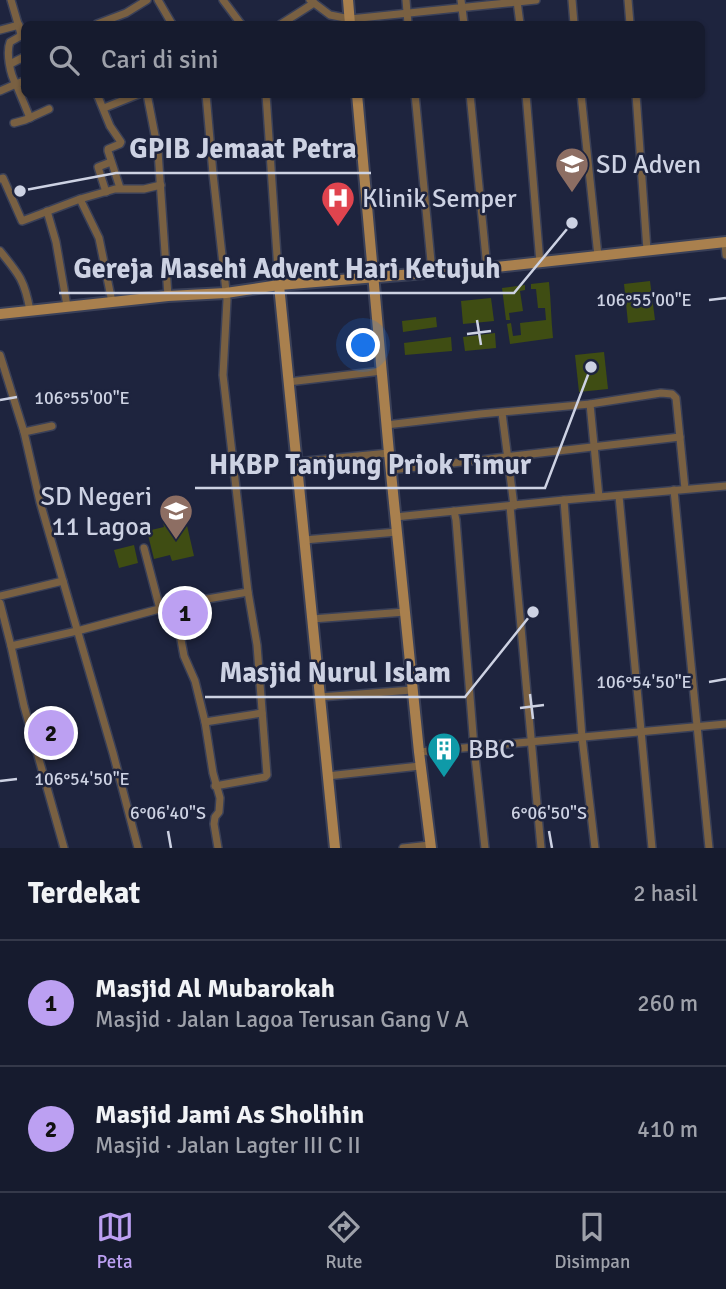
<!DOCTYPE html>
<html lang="id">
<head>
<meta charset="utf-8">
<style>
	:root { --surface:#161b2e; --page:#23283a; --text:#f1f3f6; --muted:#9ea1aa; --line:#35394a; --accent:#bca0f2 }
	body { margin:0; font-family:Signika,sans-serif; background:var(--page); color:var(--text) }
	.you { position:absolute; left:364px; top:346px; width:24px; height:24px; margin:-18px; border:5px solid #fff; border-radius:50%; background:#1a73e8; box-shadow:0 0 0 10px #1a73e833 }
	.badge { display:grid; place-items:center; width:46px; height:46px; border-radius:50%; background:var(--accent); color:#111; font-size:23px; font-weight:700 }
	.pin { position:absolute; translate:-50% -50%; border:4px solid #fff; box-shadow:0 2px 7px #0006 }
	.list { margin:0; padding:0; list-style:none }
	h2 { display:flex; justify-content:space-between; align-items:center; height:91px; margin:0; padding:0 28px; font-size:30px }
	h2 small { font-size:23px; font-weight:400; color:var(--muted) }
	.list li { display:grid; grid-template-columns:46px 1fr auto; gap:21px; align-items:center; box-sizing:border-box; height:126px; padding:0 28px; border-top:2px solid var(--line) }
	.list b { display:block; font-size:26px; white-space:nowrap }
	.list p { margin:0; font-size:23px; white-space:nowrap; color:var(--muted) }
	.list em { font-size:23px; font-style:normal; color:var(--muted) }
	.icon { flex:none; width:38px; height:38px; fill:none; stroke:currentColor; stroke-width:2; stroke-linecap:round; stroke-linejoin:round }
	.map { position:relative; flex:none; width:726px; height:848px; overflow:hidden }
	.search { position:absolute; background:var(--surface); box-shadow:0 2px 5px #0004; left:21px; right:21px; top:21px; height:77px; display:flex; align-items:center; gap:18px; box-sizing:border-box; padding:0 24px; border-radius:10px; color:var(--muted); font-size:26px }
	.sheet { height:343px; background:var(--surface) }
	nav { display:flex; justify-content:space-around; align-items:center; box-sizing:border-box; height:98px; border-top:2px solid var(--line); background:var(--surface); font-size:19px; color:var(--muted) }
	nav a { display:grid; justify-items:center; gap:4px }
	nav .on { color:var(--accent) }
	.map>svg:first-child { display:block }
</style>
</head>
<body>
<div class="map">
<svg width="726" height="848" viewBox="0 0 726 848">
	<rect width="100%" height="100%" fill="#1e243e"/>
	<g fill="#3f4d13">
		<path d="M650,281l5,39 -27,3 -4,-39z"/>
		<path d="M549,282c2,19 2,37 4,56l-43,6 -3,-20 4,-1 2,13 8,-1 -1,-12 26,-3 -1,-12h-7l-2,-19h-5v-5z"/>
		<path d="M525,285v5l-5,1 3,20 -14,2 1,7h-4l-4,-32z"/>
		<path d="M491,298l3,23 -31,3 -2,-23z"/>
		<path d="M436,317l1,10 -34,5 -1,-11z"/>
		<path d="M495,333l1,15 -31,3 -2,-14z"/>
		<path d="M451,337l1,14 -47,4 -1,-12z"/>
		<path d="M604,352l4,37 -29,3 -4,-37z"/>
		<path d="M183,508l11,48 -22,5 -2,-6 -16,4 -7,-28 17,-4 -3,-14z"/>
		<path d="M134,545l4,18 -19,5 -5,-18z"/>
	</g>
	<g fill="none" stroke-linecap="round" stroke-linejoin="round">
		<g stroke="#3a4058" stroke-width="10">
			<g id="street">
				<path d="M158,0l14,24"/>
				<path d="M223,0l18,24"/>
				<path d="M310,0l20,15 20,4 186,-19"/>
				<path d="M406,0l2,24"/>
				<path d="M461,0l3,24"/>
				<path d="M572,0l2,24"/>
				<path d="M628,0l2,24"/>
				<path d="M517,1l3,23"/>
				<path d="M97,24l29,-11 21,-13"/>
				<path d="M281,24l33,-21"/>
				<path d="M0,30l19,-5"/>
				<path d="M10,64l14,-7"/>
				<path d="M24,81l-8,3 14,34"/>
				<path d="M0,91l16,-7c-6,-9 -10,-32 -6,-42l9,-5 2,-3 -10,-34"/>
				<path d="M97,94l13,32 11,16 -1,2 -12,5v2l12,37"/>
				<path d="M147,94l11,57 10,145"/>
				<path d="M206,94l7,80 14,126 -4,75 25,217 9,53 10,130 -2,2 -50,9"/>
				<path d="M266,94l13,191"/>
				<path d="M415,94l17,178"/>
				<path d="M470,94l17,174"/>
				<path d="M526,94l14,169"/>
				<path d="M581,94l17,162"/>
				<path d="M636,94l11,156"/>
				<path d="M104,108l35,-14"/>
				<path d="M14,123l11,-3 24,-11"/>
				<path d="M0,179l3,-1 19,43 58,-22 19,39 13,64"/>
				<path d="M106,192l-8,-25 13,-5"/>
				<path d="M80,199l35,-10h29l17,-4"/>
				<path d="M47,211l9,31 11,64"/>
				<path d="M725,243l1,12"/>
				<path d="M0,251c19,23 25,30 30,60"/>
				<path d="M0,355l24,77 16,70 73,251 25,95"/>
				<path d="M288,382l94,-11"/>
				<path d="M590,404l9,93"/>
				<path d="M502,413l12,93"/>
				<path d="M386,425l94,-11 110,-10 71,-11 11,1 4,4 9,91"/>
				<path d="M24,432l28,-6"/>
				<path d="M296,462l93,-9"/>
				<path d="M391,470l289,-33"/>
				<path d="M674,490l35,358"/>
				<path d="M619,496l33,352"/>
				<path d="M564,500l18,237 13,111"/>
				<path d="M510,506l31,342"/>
				<path d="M454,511l2,9 18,227 11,101"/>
				<path d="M395,517l169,-17 162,-14"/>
				<path d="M304,540l93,-8"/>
				<path d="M144,548l16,61"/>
				<path d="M0,596l63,-15"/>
				<path d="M0,603l11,43 13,60 40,142"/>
				<path d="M178,604l-1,14 7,38 11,25 10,41 8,51 7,25 -1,14 -4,5 -1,7 4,24"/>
				<path d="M312,619l93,-7"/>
				<path d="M11,646l66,-15 101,-27 70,-12"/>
				<path d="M320,697l92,-7"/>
				<path d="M205,722l57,-9"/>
				<path d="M419,752l307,-28"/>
				<path d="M327,776l93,-10"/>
				<path d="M403,848l27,-3"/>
			</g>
		</g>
		<g stroke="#3a4058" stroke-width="14">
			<g id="secondary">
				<path d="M348,0l2,24"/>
				<path d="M357,94l32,359 30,299 12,96"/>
				<path d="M279,285l56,563"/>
				<path d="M0,314l168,-18 58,-3 53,-8 208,-17 239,-26"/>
			</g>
		</g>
		<use href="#street" stroke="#796042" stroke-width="7"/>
		<use href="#secondary" stroke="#a9804e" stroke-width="10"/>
	</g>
	<path fill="none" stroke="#cdd2e3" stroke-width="2.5" d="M709,300l17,-2M477,320l4,25M467,334l24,-3M0,400l17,-3M709,682l17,-3M530,694l3,25M520,708l24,-3M0,781l17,-2M168,831l3,17M549,831l3,17"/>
	<defs>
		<g id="school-pin" transform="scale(1.75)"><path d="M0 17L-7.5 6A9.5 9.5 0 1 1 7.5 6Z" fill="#8d6e63" stroke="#1e243e"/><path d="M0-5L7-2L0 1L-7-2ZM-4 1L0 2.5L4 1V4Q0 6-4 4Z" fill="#fff"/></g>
		<g id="hospital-pin" transform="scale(1.75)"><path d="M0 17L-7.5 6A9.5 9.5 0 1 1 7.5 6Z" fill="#e0444e" stroke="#1e243e"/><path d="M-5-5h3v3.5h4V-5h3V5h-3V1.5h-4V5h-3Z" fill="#fff"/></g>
		<g id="building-pin" transform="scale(1.75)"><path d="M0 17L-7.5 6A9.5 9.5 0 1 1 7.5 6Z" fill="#0f9aa8" stroke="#1e243e"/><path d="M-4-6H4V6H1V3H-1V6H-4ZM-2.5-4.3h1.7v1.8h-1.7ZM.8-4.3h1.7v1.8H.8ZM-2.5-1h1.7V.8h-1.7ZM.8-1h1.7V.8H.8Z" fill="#fff"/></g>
	</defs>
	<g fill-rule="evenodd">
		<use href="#school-pin" x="572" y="164"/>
		<use href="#hospital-pin" x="338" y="198"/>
		<use href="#school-pin" x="176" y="511"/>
		<use href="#building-pin" x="444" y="749"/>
	</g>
	<g text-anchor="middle" stroke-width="5" stroke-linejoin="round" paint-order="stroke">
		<g font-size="26" fill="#cdd2e3" stroke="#1e243e" text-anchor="start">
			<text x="596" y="173">SD Adven</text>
			<text x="362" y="207">Klinik Semper</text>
			<text x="152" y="505" text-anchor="end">SD Negeri<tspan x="152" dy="30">11 Lagoa</tspan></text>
			<text x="468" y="758">BBC</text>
		</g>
	</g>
	<g font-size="18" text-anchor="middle" fill="#cdd2e3" stroke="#1e243e" stroke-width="5" stroke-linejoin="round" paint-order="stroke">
		<text x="644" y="306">106°55'00"E</text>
		<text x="82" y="404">106°55'00"E</text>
		<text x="644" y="688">106°54'50"E</text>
		<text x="82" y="785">106°54'50"E</text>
		<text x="168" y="819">6°06'40"S</text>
		<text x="549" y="819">6°06'50"S</text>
	</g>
	<path fill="none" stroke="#cdd2e3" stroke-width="2.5" d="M20 191L116 173H371M572 223L514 293H59M591 367L545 488H195M533 612L465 697H205"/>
	<g fill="#cdd2e3" stroke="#1e243e" stroke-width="2.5">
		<circle cx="20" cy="191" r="7"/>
		<circle cx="572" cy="223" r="7"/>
		<circle cx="591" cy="367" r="7"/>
		<circle cx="533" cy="612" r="7"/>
	</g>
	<g font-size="28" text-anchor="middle" font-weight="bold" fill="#cdd2e3" stroke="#1e243e" stroke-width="5" stroke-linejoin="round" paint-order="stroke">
		<text x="243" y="158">GPIB Jemaat Petra</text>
		<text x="287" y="278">Gereja Masehi Advent Hari Ketujuh</text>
		<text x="370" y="474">HKBP Tanjung Priok Timur</text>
		<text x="335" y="682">Masjid Nurul Islam</text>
	</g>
</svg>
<div class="you"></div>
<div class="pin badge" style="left:185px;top:613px">1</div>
<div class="pin badge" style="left:51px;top:733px">2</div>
<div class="search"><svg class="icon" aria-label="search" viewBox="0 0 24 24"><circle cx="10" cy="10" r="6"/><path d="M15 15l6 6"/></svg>Cari di sini</div>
</div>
<section class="sheet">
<h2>Terdekat<small>2 hasil</small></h2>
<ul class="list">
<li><span class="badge">1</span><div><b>Masjid Al Mubarokah</b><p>Masjid · Jalan Lagoa Terusan Gang V A</p></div><em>260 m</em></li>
<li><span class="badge">2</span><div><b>Masjid Jami As Sholihin</b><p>Masjid · Jalan Lagter III C II</p></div><em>410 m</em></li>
</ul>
</section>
<nav>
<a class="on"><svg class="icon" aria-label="map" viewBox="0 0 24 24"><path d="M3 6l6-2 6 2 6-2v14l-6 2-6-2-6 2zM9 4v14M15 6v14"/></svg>Peta</a>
<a><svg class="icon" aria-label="directions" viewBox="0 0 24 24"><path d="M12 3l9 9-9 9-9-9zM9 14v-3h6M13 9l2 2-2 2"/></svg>Rute</a>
<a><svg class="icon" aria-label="saved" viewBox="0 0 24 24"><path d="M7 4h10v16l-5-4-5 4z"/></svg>Disimpan</a>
</nav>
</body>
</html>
